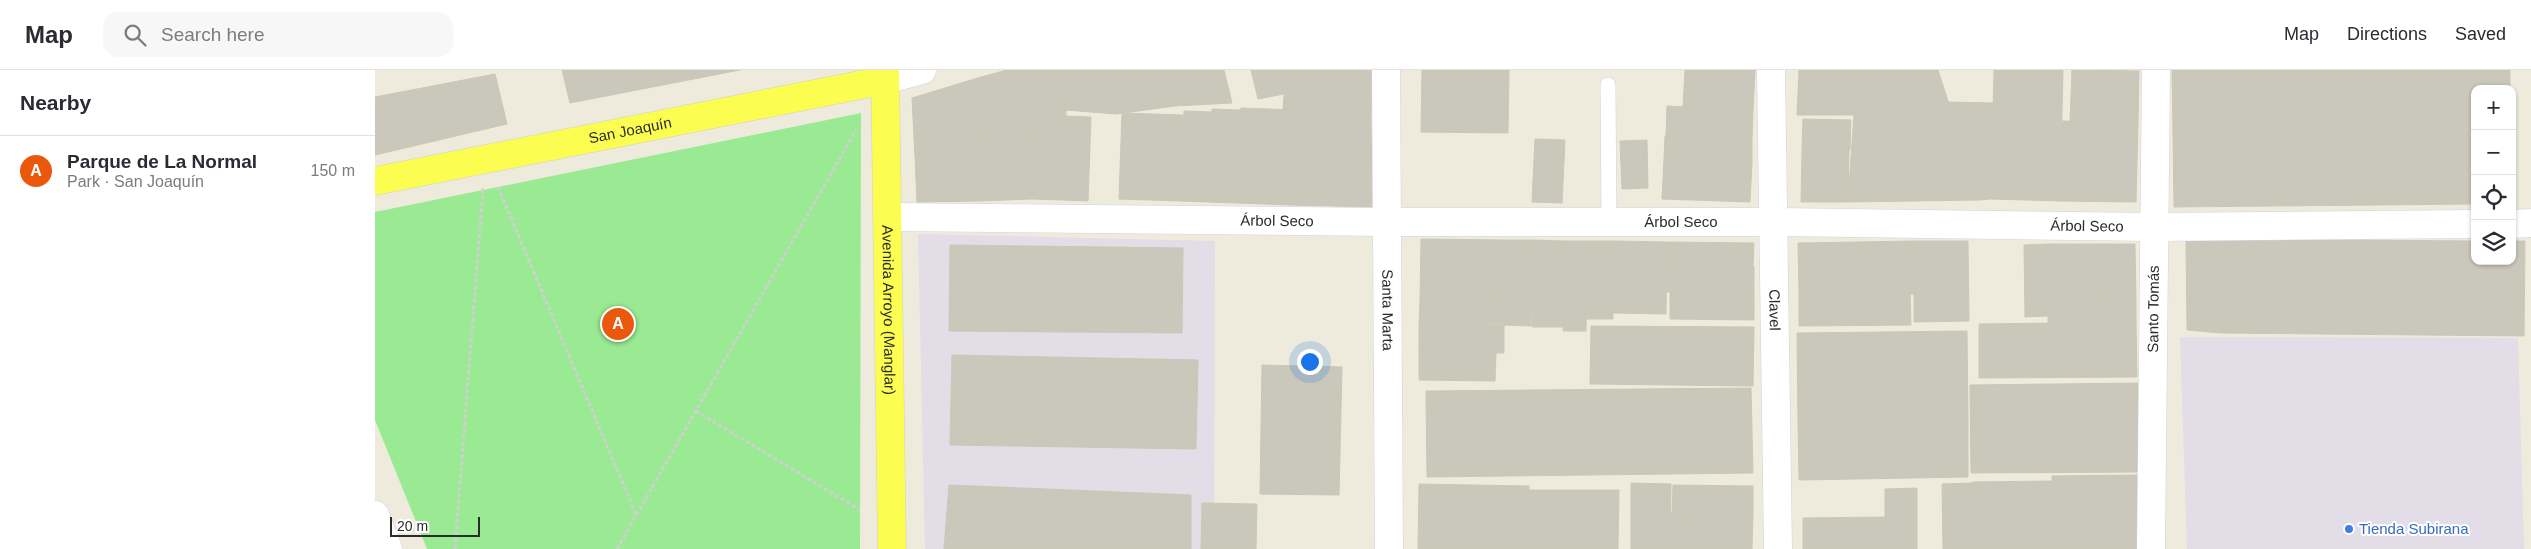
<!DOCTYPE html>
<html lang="en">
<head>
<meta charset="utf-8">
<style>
	:root { --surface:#fff; --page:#f7f7f7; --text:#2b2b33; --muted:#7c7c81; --line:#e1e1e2; --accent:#ea580c }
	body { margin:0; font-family:Helvetica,sans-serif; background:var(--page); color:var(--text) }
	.controls { position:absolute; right:15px; top:15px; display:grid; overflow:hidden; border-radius:10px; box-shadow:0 1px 4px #0004 }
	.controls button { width:45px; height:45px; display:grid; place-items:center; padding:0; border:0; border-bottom:1px solid var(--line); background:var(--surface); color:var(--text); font:25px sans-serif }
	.scale { position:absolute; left:15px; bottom:12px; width:90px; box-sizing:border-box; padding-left:5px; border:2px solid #2b2b2b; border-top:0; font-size:14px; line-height:18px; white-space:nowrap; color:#2b2b2b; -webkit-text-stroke:4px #fff; paint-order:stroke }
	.you { position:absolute; left:934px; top:291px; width:18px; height:18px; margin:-12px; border:4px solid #fff; border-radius:50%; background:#1a73e8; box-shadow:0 0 0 8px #1a73e833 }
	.badge { display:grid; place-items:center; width:32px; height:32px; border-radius:50%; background:var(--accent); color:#fff; font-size:16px; font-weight:700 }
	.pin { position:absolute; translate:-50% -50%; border:2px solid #fff; box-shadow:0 1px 5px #0006 }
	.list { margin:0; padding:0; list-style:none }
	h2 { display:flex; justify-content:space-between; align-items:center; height:65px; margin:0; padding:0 20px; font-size:21px }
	h2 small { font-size:16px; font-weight:400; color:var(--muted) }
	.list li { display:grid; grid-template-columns:32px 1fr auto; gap:15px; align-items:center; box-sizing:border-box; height:70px; padding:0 20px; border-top:1px solid var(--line) }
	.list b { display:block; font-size:19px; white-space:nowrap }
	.list p { margin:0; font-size:16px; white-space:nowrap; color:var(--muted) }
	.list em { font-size:16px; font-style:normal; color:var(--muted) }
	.icon { flex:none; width:28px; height:28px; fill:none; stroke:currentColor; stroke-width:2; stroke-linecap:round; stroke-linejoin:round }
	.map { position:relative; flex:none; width:2156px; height:479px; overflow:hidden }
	header { display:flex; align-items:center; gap:30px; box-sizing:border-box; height:70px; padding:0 25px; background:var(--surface); border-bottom:1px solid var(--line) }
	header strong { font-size:24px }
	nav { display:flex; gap:28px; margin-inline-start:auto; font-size:18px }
	.search { width:350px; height:45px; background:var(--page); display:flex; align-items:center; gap:12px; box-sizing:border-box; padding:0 18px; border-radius:15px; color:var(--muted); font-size:19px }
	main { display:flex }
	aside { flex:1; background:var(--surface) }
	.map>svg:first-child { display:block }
</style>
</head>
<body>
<header>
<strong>Map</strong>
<div class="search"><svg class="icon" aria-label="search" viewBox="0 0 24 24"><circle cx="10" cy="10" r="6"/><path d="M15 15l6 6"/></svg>Search here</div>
<nav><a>Map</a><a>Directions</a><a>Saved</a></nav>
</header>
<main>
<aside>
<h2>Nearby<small></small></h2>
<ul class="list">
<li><span class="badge">A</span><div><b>Parque de La Normal</b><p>Park · San Joaquín</p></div><em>150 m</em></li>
</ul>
</aside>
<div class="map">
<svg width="2156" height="479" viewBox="0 0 2156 479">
	<rect width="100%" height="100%" fill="#eeebdc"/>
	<g fill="#e2dde6">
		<path d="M543,164l297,7 -1,308h-289z"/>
		<path d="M1805,267l338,1 6,211h-337z"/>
	</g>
	<path fill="#9aea93" d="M486,43l-1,436h-433l-52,-129v-208z"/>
	<g fill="#cac7bb" stroke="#cac8b5">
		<path d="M187,0h178l-170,33z"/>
		<path d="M632,0h22l6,39 -1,23h-52l-1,-55z"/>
		<path d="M654,0h30l7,40 -31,-1z"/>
		<path d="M684,0h45l12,44 -50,-4z"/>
		<path d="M729,0h59l12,36 -59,8z"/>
		<path d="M788,0h61l8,33 -57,3z"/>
		<path d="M876,0h35l-2,24 -26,5z"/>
		<path d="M911,0h87l-2,44 -88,-5z"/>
		<path d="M1047,0h87l-1,63 -87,-1z"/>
		<path d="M1310,0h70l-2,40 -70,-3z"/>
		<path d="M1424,0h139l42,130 -132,2 6,-87h-57z"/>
		<path d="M1619,0h35l-3,130 -35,-1z"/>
		<path d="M1654,0h34l-3,131 -34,-1z"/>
		<path d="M1697,0l67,1 -1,51 -68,-1z"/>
		<path d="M1797,0h338v19h-35v115l-301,3z"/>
		<path d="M120,4l12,50 -132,31v-58z"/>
		<path d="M606,7l1,72 -67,8 -3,-59z"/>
		<path d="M1573,32l45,1 -2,96 -11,1z"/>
		<path d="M1292,36l86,4 -1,29 -86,-3z"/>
		<path d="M866,38l54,2 -4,95 -54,-2z"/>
		<path d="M660,39l31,1 -3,90 -31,-1z"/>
		<path d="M837,39l29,1 -4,93 -28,-1z"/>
		<path d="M920,40l76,4 1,93 -81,-2z"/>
		<path d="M809,41l28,1 -3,90 -29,-1z"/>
		<path d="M747,43l61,2 -3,86 -61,-2z"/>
		<path d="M691,46l25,1 -3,84 -25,-1z"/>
		<path d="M1428,49l48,1 -1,30 -48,-1z"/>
		<path d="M1687,51l76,1 -2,80 -76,-1z"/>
		<path d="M607,62h52l-2,67 -52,2z"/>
		<path d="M1290,66l87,3v23l-88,-3z"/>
		<path d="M1160,69l30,1 -3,63 -30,-1z"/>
		<path d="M1272,70l1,48 -26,1 -2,-48z"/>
		<path d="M607,79l-2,52 -63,1 -2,-45z"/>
		<path d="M1427,79l47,1 -1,52h-47z"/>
		<path d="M1289,89l88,3 -2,40 -88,-3z"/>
		<path d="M1046,169l83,1v61l-84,-1z"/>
		<path d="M1811,169h33l1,94 -33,-3z"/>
		<path d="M1844,169l256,2v20h37v-20h13l-1,95 -304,-3z"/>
		<path d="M1129,170h29l-2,86 -28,-1z"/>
		<path d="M1158,170l31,1 -1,86h-31z"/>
		<path d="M1189,171h24l-2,90h-23z"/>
		<path d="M1213,171h26l-1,78h-26z"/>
		<path d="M1239,171l53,1 -1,72 -53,-1z"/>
		<path d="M1539,171h54l1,80 -55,1z"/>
		<path d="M1539,171v53l-56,1v-53z"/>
		<path d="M1292,172l87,1 -1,24 -86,-1z"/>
		<path d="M1483,172l1,52h-60l-1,-51z"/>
		<path d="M1672,174l1,72 -23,1 -1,-72z"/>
		<path d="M1672,174h53v55l-52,1z"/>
		<path d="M1725,174h35l1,55h-36z"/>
		<path d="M575,175l233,3 -1,85 -233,-2z"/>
		<path d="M1292,196l87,1v26l-87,-1z"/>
		<path d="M1295,222l84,1v27l-84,-1z"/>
		<path d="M1535,223l1,32 -112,1v-32z"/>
		<path d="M1761,229v23l-88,1v-23z"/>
		<path d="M1045,230l83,1 -1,23h-83z"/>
		<path d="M1761,252l1,55 -158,1v-54z"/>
		<path d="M1044,254l85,1v28l-85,-1z"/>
		<path d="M1216,256l163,1 -1,59 -163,-2z"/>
		<path d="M1592,261l1,90 -170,2 -1,-90z"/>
		<path d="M1044,282l77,1 -1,28 -76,-1z"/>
		<path d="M577,285l246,5 -2,89 -246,-4z"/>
		<path d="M887,295l80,2 -3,128 -79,-1z"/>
		<path d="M1763,313l1,89 -168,1 -1,-88z"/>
		<path d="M1376,318l2,85 -326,4 -1,-86z"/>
		<path d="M1593,351v56l-169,3 -1,-57z"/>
		<path d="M1765,405l1,74h-88l-1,-73z"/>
		<path d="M1677,411l1,68h-80l-1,-67z"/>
		<path d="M1256,413l40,1 -1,65h-39z"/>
		<path d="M1598,413v66h-30l-1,-65z"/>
		<path d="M1044,414l110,2 -1,63h-110z"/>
		<path d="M574,415l242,10v54h-247z"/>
		<path d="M1298,415l80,1v28h-81z"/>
		<path d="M1542,418v61h-32v-60z"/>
		<path d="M1154,420h47l-1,59h-47z"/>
		<path d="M1201,420h43l-1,59h-43z"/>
		<path d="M827,433l55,1 -1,45h-55z"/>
		<path d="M1296,443l14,1v35h-15z"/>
		<path d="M1310,444h68l-1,35h-67z"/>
		<path d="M1510,447v32h-82v-31z"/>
	</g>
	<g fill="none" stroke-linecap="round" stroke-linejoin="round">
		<g stroke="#d2d1e5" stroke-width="16">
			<path id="service" d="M1233,15l1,137"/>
		</g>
		<g stroke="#d2d1e5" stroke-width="29">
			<g id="minor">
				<path id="s1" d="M1011,0l3,479"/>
				<path id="s2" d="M1396,0l7,479"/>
				<path d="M510,10l37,-10"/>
				<path id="s3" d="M514,147l498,5h386l382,5 320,-3"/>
				<path d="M2137,154l19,-1"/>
				<path d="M0,445l13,34"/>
				<path id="s4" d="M1776,479l5,-479"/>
			</g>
		</g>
		<g stroke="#d0d0d0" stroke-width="29">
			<g id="primary">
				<path id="s5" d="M510,0l7,479"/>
				<path id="s6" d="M0,111l510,-101"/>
			</g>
		</g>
		<g stroke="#d0d0d0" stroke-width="3" stroke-dasharray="4 2.5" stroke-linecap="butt">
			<path d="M123,117l138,328"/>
			<path d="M321,341l164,99"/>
			<path d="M80,479l28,-361"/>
			<path d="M242,479l239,-419"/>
		</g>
		<use href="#service" stroke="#fff" stroke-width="15"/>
		<use href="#minor" stroke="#fff" stroke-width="28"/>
		<use href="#primary" stroke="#fbfe50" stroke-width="28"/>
	</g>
	<circle fill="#3f7fe0" stroke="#fff" stroke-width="2" cx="1974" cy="459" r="5"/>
	<g text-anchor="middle" stroke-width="4" stroke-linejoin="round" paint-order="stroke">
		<g font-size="15" fill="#2b2b2b" stroke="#fff">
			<text dy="5" stroke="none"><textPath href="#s6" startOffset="260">San Joaquín</textPath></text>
			<text dy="5" stroke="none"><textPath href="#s3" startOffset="388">Árbol Seco</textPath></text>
			<text dy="5" stroke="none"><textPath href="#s3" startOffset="792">Árbol Seco</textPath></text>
			<text dy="5" stroke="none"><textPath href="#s3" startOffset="1198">Árbol Seco</textPath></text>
			<text dy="5" stroke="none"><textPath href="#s5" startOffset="240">Avenida Arroyo (Manglar)</textPath></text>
			<text dy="5" stroke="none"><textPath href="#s1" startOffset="240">Santa Marta</textPath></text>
			<text dy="5" stroke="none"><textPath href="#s2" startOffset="240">Clavel</textPath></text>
			<text dy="5" stroke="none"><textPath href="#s4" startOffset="240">Santo Tomás</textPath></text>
		</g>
		<g font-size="15" fill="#366cbe" stroke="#fff" text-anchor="start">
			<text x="1984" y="464">Tienda Subirana</text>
		</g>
	</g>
</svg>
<div class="controls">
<button>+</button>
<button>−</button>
<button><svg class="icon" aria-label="locate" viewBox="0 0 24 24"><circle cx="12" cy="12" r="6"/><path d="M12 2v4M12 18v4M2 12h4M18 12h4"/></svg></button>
<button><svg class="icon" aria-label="layers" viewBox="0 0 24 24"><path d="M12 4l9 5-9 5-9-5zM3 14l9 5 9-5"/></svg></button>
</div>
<div class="scale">20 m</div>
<div class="you"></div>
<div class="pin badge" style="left:243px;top:254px">A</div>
</div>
</main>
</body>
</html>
